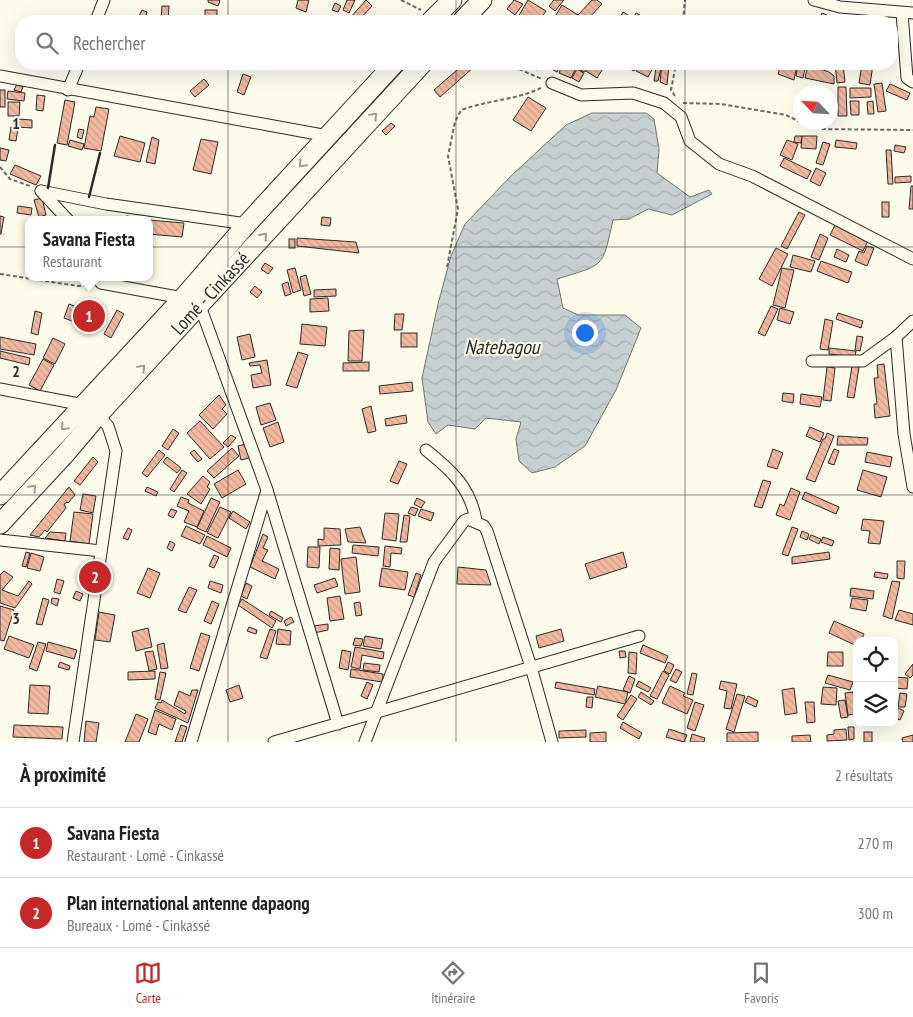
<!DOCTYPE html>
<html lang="fr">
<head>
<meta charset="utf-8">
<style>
	:root { --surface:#fff; --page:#f6f6f6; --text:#222; --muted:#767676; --line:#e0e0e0; --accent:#c62828 }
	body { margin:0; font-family:"PT Sans Narrow",sans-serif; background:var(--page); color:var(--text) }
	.controls { position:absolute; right:15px; bottom:15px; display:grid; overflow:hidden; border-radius:10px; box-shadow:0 5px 20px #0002 }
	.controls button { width:45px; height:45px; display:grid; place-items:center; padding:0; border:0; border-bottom:1px solid var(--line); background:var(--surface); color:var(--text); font:25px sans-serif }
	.compass { position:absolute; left:793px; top:85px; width:45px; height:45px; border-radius:50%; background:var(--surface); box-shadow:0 5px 20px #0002; rotate:295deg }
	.you { position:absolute; left:584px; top:332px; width:18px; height:18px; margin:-12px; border:4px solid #fff; border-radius:50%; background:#1a73e8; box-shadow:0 0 0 8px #1a73e833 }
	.badge { display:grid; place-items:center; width:32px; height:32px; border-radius:50%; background:var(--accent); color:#fff; font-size:16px; font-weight:700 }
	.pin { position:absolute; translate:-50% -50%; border:2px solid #fff; box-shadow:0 1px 5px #0006 }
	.popup { position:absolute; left:25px; top:216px; width:128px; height:65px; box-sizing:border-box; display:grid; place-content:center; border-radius:10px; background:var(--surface); filter:drop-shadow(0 1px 4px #0005); font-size:16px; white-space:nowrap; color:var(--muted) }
	.popup b { font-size:19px; color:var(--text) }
	.popup::after { content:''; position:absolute; left:50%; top:100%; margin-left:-10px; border:10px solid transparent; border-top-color:var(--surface) }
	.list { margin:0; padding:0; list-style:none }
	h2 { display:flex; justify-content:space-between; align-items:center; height:65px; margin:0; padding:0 20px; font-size:21px }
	h2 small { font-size:16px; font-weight:400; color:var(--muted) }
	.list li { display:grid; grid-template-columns:32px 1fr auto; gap:15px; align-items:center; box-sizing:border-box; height:70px; padding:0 20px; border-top:1px solid var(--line) }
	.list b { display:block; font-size:19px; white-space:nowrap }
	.list p { margin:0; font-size:16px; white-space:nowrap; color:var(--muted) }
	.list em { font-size:16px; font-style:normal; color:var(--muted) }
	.icon { flex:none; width:28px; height:28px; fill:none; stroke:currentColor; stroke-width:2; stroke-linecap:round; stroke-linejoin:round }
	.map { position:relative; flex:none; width:913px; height:742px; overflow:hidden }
	.search { position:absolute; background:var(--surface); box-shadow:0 5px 20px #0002; left:15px; right:15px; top:15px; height:55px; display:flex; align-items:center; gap:12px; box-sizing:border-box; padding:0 18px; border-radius:20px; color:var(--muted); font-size:19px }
	.sheet { height:205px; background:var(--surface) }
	nav { display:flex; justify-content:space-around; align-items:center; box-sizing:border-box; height:70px; border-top:1px solid var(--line); background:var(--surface); font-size:14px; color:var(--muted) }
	nav a { display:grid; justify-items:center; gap:2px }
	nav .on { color:var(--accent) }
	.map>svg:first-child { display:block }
</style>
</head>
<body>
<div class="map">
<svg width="913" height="742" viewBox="0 0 913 742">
	<defs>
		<pattern id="water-waves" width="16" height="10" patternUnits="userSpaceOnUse" patternTransform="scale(1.25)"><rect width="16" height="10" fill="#c7d0d0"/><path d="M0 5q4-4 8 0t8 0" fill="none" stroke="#abb3b3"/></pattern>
		<pattern id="building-back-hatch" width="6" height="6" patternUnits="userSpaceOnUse" patternTransform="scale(1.25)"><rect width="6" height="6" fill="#f2b8a0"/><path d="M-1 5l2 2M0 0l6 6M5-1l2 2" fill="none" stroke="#d09e8a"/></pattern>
	</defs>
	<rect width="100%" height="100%" fill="#fdfbea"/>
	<path fill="url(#water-waves)" stroke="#74746e" d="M592,113h54l8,6 5,30 -2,24 33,24 19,-7 3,4 -40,21 -24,-6 -19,10 -16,1c-11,49 -8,44 -56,59l6,29 15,7h47l16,13 -25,62 -31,56 -30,21 -23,6 -13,-12 -3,-22 5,-17 -35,-4 -11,11 -27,-4 -12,9 -8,-12 -6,-44 16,-74 13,-48 14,-32 46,-48 55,-51z"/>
	<g fill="url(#building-back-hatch)" stroke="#2b2b2b">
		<path d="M208,0h11l1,1 -2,5 -10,-4z"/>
		<path d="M298,0h11l-3,12 -10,-4z"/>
		<path d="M347,0h8l-6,13 -6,-3z"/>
		<path d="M366,0l6,6 -14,15h-4l-4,-3z"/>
		<path d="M514,0l9,4 -8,11 -8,-6z"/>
		<path d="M528,0l18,11 -7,10h-14l-7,-4z"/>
		<path d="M554,0h10l-9,11 -6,-5z"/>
		<path d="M592,0h5l5,4 -15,16 -9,-5z"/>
		<path d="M335,3l6,3 -3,6 -6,-2z"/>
		<path d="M562,5l24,15 -1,1h-17l-12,-6z"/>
		<path d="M162,6h7l-1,14h-7z"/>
		<path d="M142,10l5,2 -2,7 -6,-3z"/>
		<rect x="205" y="10" width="12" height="11"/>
		<path d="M623,12l8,5 -3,4h-10z"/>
		<path d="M636,13l7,4 -3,4h-8z"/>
		<path d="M822,13l12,5 -1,3h-14z"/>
		<path d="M464,64h9l2,2 -35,31 -6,-7z"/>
		<path d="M525,64h15l-3,6z"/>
		<path d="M549,64h12l-4,8 -9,-5z"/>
		<path d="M563,64l12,6 -4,8 -12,-5z"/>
		<path d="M578,64h12l-5,8 -10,-4z"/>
		<path d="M591,64h15l-9,14 -11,-7z"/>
		<path d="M628,64h9l-3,7 -8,-4z"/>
		<path d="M639,64h16l-7,13 -12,-6z"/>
		<path d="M662,64l7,1 -2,20 -7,-3z"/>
		<path d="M798,64h8l-3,14 -7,-2z"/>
		<path d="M835,64h8l2,18 -8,1z"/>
		<path d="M862,64h11l-3,21 -11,-2z"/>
		<path d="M781,65l15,5 -2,10 -16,-6z"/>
		<path d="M808,65l21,7 5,4v8l-29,-6z"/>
		<path d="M656,67l5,1 -3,13h-4z"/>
		<path d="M577,69l7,4 -5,9 -7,-4z"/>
		<path d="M243,74l8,3 -7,18 -7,-3z"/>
		<path d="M204,79l5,6 -14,12 -5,-6z"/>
		<path d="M882,83l4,28 -8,1 -4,-28z"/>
		<path d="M17,84l6,3 -2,5 -7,-2z"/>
		<path d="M890,84l20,9 -3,7 -21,-9z"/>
		<path d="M838,87h8l1,29h-9z"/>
		<path d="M850,88h21v9l-21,1z"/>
		<rect x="0" y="90" width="5" height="17"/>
		<path d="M8,91l17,2 -1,8 -17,-2z"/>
		<path d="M37,95l8,1 -2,15 -7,-1z"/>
		<path d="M528,97l18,11 -15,23 -18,-11z"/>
		<path d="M65,100l10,2 -8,43 -10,-2z"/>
		<path d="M830,100h3l2,15h-5z"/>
		<path d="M850,101h9v14h-8z"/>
		<path d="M873,101l1,13h-6l-1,-12z"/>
		<path d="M8,102h12l-1,14h-11z"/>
		<path d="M96,107l13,2 -8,42 -17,-3 6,-32 4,1z"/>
		<path d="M17,119l15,1v8l-15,-1z"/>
		<path d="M391,123l4,3 -9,9 -4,-4z"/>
		<path d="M11,127l7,1 -2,13 -7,-1z"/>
		<path d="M79,129l5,1 -2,9 -5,-2z"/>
		<path d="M120,136l25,7 -5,19 -26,-6z"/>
		<path d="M795,136h7l-1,7 -7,-1z"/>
		<path d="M802,136h15l-1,13 -15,-1z"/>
		<path d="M152,137l7,3 -4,24 -9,-2z"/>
		<path d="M201,139l17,3 -7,32 -18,-4z"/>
		<path d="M70,140l14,4 -2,6 -14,-4z"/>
		<path d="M787,140l11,4 -6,16 -12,-5z"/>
		<path d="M836,140l21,3 -1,6 -21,-2z"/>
		<path d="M823,142l7,2 -7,21 -7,-2z"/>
		<path d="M895,145l11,2 -2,6 -10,-2z"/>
		<path d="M0,148l9,2 -3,11 -6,-1z"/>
		<path d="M886,150h5l2,34h-5z"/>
		<path d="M784,158l27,13 -4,8 -27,-13z"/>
		<path d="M15,165l26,11 -5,9 -26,-11z"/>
		<path d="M816,168l10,5 -6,13 -10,-5z"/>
		<path d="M911,176v6l-16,1v-6z"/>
		<path d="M911,186h2v23h-4z"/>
		<path d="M42,198l4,17 -7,2 -5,-17z"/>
		<rect x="882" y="202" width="7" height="15"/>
		<path d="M18,206l14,2 -1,7 -14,-2z"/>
		<path d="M799,212l6,3 -18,34 -6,-3z"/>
		<path d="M0,216l4,1 -3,17h-1z"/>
		<path d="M126,216l19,2 -1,2h-18z"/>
		<path d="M322,217l9,1 -1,8 -9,-1z"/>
		<path d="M149,220l35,3 -2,14 -33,-3z"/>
		<path d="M835,225l33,16 -5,10 -33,-16z"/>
		<path d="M820,234l8,4 -9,22 -8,-3z"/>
		<path d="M297,238l59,4 3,11 -62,-7z"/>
		<rect x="289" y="239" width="6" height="9"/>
		<path d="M867,246l7,2 -7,18 -12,-5 4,-10 5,2z"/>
		<path d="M776,248l12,6 -16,32 -13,-7z"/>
		<path d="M837,249l12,6 -3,7 -12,-5z"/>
		<path d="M793,255l22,6 -4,11 -21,-5z"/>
		<path d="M821,261l31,11 -4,11 -31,-12z"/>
		<path d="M265,263l8,5 -5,6 -7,-5z"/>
		<path d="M295,268l6,22 -8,3 -6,-23z"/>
		<path d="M782,268l12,2 -9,38 -12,-3z"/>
		<path d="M306,275l5,19 -7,2 -4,-19z"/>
		<path d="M288,282l3,12 -6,2 -3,-12z"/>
		<path d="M255,286l7,6 -5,6 -7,-6z"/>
		<path d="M336,289v7l-22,1v-7z"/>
		<path d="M328,298l1,13 -19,1v-13z"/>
		<path d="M69,304l8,3 -5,14 -8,-3z"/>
		<path d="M771,306l7,3 -13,27 -7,-3z"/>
		<path d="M780,308l14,4 -4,12 -13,-4z"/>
		<path d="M117,310l7,4 -13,24 -7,-4z"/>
		<path d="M35,311l7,2 -4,22 -7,-2z"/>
		<path d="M838,313l25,8 -2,7 -25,-9z"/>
		<path d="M395,314h9l-2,16h-8z"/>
		<path d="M825,319l8,2 -5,29 -8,-1z"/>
		<path d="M302,324l25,3 -2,19 -25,-2z"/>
		<path d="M364,330l-2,31h-14l1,-30z"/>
		<rect x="401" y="333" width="16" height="14"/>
		<path d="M250,334l5,23 -13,3 -5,-23z"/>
		<path d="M857,336l6,1 -3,14 -5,-1z"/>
		<path d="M0,337l36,7 -2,11 -34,-6z"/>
		<path d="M53,338l12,6 -10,20 -12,-6z"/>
		<path d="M829,348l27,3 -1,6 -26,-3z"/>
		<path d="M0,351l30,7 -1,7 -29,-7z"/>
		<path d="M298,352l10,3 -11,33 -11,-3z"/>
		<path d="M43,359l11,6 -14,26 -11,-6z"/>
		<path d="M267,360l4,25 -18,3 -2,-13 11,-2 -2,-8 -10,1 -1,-3z"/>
		<path d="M369,362v9h-26v-8z"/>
		<path d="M884,364l6,52 -15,2 -1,-14h3l-3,-26h4l-1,-13z"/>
		<path d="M852,366l7,1 -5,31 -7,-1z"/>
		<path d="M827,367l8,1 -4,33 -8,-1z"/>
		<path d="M412,382l1,9 -33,3 -1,-8z"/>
		<path d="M783,393l11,1 -1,9 -11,-2z"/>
		<path d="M801,394l21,3 -2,10 -20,-3z"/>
		<path d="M219,395l7,10 -4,4 5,5 -14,15 -14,-14z"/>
		<path d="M270,403l6,17 -15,5 -5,-18z"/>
		<path d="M371,406l5,25 -8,2 -6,-24z"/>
		<path d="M406,415l1,8 -21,3 -1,-7z"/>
		<path d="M200,421l24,26 -14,12 -23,-26z"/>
		<path d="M278,422l6,20 -14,5 -7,-19z"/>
		<path d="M810,427l14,6 -4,9 -14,-6z"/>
		<path d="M173,429l6,4 -11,17 -6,-4z"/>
		<path d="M827,433l7,3 -19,46 -9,-3 17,-40h2z"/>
		<path d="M231,435l5,3 -8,9 -5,-4z"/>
		<path d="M838,436l30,2 -1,7h-30z"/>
		<path d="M249,443l4,14 -12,3 -3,-14z"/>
		<path d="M232,448l7,8 -25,22 -7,-7z"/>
		<path d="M773,449l10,4 -6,16 -10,-3z"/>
		<path d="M834,449l5,2 -5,14 -6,-2z"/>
		<path d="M159,450l6,5 -18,22 -5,-4z"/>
		<path d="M194,450l8,9 -4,3 -8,-9z"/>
		<path d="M867,452l25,5 -2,10 -25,-5z"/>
		<path d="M93,457l5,5 -18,23 -6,-4z"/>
		<path d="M167,457l14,11 -4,5 -14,-11z"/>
		<path d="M399,461l8,3 -9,20 -8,-3z"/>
		<path d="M182,470l5,3 -13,19 -4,-3z"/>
		<path d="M238,470l8,14 -24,14 -8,-14z"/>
		<path d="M863,470l24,7 -6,20 -24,-7z"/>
		<path d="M203,476l7,6 -3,5 3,2 -9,15 -14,-10z"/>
		<path d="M763,480l8,2 -9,26 -8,-2z"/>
		<path d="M69,487l6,8 -7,8 -1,-1 -3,2 2,4 -19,24 -2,-2 -6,7 -9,-2z"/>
		<path d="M147,487l11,5 -2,4 -11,-5z"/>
		<path d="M791,488l9,4 -10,28 -14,-5 4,-11 4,2z"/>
		<path d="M805,492l34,15 -3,7 -34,-15z"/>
		<path d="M83,494l13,2 -3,17 -13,-3z"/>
		<path d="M181,497l8,3 -1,3 16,8 -7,16 -13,-5 5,-11 -12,-5z"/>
		<path d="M211,498l9,4 -14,30 -9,-4z"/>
		<path d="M417,498l8,4 -4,6 -7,-4z"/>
		<path d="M220,507l11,5 -13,26 -11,-5z"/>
		<path d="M411,507l7,2 -3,7 -7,-3z"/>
		<path d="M171,509l6,2 -4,7 -5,-3z"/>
		<path d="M421,509l13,4 -3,8 -13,-5z"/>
		<path d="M233,511l17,11 -4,7 -17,-11z"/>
		<path d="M74,512l19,2 -4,30 -19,-3z"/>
		<path d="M385,513l14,1 -3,27 -14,-2z"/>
		<path d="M404,515l6,1 -3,26h-7z"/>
		<path d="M863,519l21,2 -4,23 -12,-1 2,-12 -9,-1z"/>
		<path d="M186,526l19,9 -5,9 -19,-8z"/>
		<path d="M360,527l6,16 -18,-1 -3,-13z"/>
		<path d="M792,527l6,2 -10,27 -6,-2z"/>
		<path d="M128,528l4,2 -4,10 -5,-2z"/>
		<path d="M324,528l16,1 1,16 -23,1v-7l6,1z"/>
		<path d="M802,531l7,3 -2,6 -7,-3z"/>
		<path d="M50,532l16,1 -1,8 -20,-3z"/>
		<path d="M263,534l5,3 -5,11 5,2 -6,11 17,8 -4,10 -25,-12z"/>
		<path d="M811,535l10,4 -2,5 -10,-5z"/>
		<path d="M207,536l24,12 -4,9 -24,-12z"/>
		<path d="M823,537l11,4 -2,5 -11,-4z"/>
		<path d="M170,541l5,3 -3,7 -5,-3z"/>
		<path d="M353,545l26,2 -1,9 -26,-3z"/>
		<path d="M385,546l17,2 -1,6 -10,-1 -1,14 -7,-1z"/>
		<path d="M308,547h12l-1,21 -12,-1z"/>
		<path d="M330,548l10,1 -1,21 -10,-1z"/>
		<path d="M26,552l4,1 -4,14 -4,-1z"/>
		<path d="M623,552l4,15 -37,12 -5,-15z"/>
		<path d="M829,552l1,7 -38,5v-7z"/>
		<path d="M31,553l13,4 -4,14 -13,-3z"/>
		<path d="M214,555l5,2 -5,11 -5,-2z"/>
		<path d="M356,557l4,35 -15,2 -4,-35z"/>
		<path d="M897,561h8l-1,18 -7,-1z"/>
		<path d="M458,567l28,3 5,15 -34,-1z"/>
		<path d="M148,568l12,5 -10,25 -13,-5z"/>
		<path d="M382,568l26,4 -3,18 -26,-4z"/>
		<path d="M4,571l9,6 -11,13 16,6 11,-15 3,3 -17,24 -15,-5v-28z"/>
		<path d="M875,572l13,2 -1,5 -13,-2z"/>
		<path d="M416,573l5,2 -7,22 -6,-2z"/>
		<path d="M335,578l3,8 -21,7 -3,-8z"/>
		<path d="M57,579l7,2 -4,13 -6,-2z"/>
		<path d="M210,581l13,4 -2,8 -13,-5z"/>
		<path d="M892,581l8,1 -8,37 -9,-3z"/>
		<path d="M246,583l6,3 -5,13 -6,-3z"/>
		<path d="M189,587l8,3 -11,23 -8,-3z"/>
		<path d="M851,588l23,3 -1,8 -23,-3z"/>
		<path d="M76,591l7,3 -3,7 -7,-3z"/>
		<path d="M340,596l4,23 -14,2 -3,-23z"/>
		<path d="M43,598l6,2 -7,25 -6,-1z"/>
		<path d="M52,598l7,1 -2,7 -6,-3z"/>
		<path d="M852,598l16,2 -2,11 -16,-3z"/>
		<path d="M242,599l34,22 -4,7 -34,-23z"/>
		<path d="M212,601l7,3 -8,20 -7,-3z"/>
		<path d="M360,602l2,13 -6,1 -2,-13z"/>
		<path d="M0,606l14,4 -10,31 -4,-1z"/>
		<path d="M899,610l14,4v11l-18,-5z"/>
		<path d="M271,611l12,7 -2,4 -12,-7z"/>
		<path d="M99,612l16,3 -5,27 -15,-2z"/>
		<path d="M291,617l3,5 -8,4 -2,-5z"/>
		<path d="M834,621l30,13 -3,7h-4v5l-28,-13z"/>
		<path d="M328,624v6l-14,3 -1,-7z"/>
		<path d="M249,627l8,3 -1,4 -9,-3z"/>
		<path d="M148,628l4,19 -16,4 -4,-19z"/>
		<path d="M270,629l6,2 -9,28 -7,-2z"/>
		<path d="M278,629l13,2 -1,14 -14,-1z"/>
		<path d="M561,629l3,12 -25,7 -3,-12z"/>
		<path d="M201,633l9,3 -11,35 -9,-3z"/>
		<path d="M9,636l25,9 -5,13 -25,-9z"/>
		<path d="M365,636l18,3 -2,10 -18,-3z"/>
		<path d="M355,638l8,1 -2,7 -8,-1z"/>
		<path d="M38,642l8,2 -9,27 -8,-3z"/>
		<path d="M48,642l29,8 -3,9 -28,-8z"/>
		<path d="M164,643l4,25 -7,1 -4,-24z"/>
		<path d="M643,645l25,11 -3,7 -25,-10z"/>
		<path d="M355,647l29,5 -1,7 -21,-4 -2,14 -9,-2z"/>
		<path d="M342,650l9,2 -3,18 -9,-2z"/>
		<path d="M153,651l4,18 -8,2 -4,-19z"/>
		<path d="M619,651h6l1,6 -6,1z"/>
		<path d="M629,652l8,1 -1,21 -8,-1z"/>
		<path d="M828,652h15v14h-16z"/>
		<path d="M60,662l10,4 -1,4 -11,-3z"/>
		<path d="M668,662l6,3 -4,9 -6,-3z"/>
		<path d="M364,663l16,2 -1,7 -16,-2z"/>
		<path d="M913,664v11l-3,3 -5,-4z"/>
		<path d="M351,669l32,5 -1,8 -32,-5z"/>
		<path d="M676,669l6,3 -6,11 -6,-3z"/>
		<path d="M155,671v8l-27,1v-8z"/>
		<path d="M663,671l6,4 -12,24 -7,-3z"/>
		<path d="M160,672l6,1 -6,27 -5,-1z"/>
		<path d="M692,673l5,1 -4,21 -6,-1z"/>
		<path d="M828,675l25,7 -3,8 -25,-7z"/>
		<path d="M629,676l6,3 -5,14 -7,-3z"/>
		<path d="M894,677l14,1 -1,11 -13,-1z"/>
		<path d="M639,681l12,7 -3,4 -12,-6z"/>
		<path d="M721,681l16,3 -6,25 -7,-1 3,-17 -8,-2z"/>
		<path d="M367,682l6,3 -6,14 -6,-3z"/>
		<path d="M556,682l39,7 -1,6 -39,-7z"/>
		<path d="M30,685l20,1 -2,28 -20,-1z"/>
		<path d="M239,685l4,13 -13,4 -4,-12z"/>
		<path d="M598,686l30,6 -3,12 -30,-7z"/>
		<path d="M670,686l15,7 -2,3 10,4 -6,14 -25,-11z"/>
		<path d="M823,687l14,1 -1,17 -15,-1z"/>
		<path d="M794,688l3,25 -12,2 -3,-25z"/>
		<path d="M192,690h6l-10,33 -33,-15 3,-6 3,1 1,-3 23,14 1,-3 -12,-6 5,-14 11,5z"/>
		<path d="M641,692l13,9 -3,4 -13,-8z"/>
		<path d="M853,692l3,22 -8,1 -3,-22z"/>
		<path d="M900,693l7,1 -2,13h-7z"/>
		<path d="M737,694l8,2 -11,36 -8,-3z"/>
		<path d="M631,695l6,4 -14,21 -6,-4z"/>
		<path d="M748,696l10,5 -2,6 -11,-5z"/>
		<path d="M587,697h6l-1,11 -6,-1z"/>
		<path d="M845,700l3,17 -7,1 -3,-17z"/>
		<path d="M695,702l9,3 -9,26 -8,-3z"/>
		<path d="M805,702h9l1,20 -8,1z"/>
		<path d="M894,706l10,5 -4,9 -6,-3z"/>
		<path d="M155,710l21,9 -4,11 -13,-6 -3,11 -8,-3z"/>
		<path d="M136,714l12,5 -9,23h-14z"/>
		<path d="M86,721l13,2 -3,19h-12z"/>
		<path d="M623,722l19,11 -3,6 -19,-11z"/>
		<path d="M14,725l49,2 -1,12 -49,-2z"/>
		<path d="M181,725l6,2 -5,15h-7z"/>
		<path d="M848,727h6v12l-5,1z"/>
		<path d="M669,729l18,6 -3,7 -18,-5z"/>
		<path d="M846,729l1,11 -20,1v-6l7,-1v-4z"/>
		<path d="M586,730v7l-27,1v-7z"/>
		<path d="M606,732v10h-16v-9z"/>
		<path d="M758,732v10h-31v-9z"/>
		<rect x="864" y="732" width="8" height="10"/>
		<path d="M692,734l13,4 -1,4h-14z"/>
		<path d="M810,735l1,7h-19v-6z"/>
		<path d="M913,735v7h-10l-1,-4z"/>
	</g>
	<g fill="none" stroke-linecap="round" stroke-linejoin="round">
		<g stroke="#2b2b2b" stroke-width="13">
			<g id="minor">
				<path d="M814,0l26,7 73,6"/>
				<path d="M902,13l5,65 6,4"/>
				<path d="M96,21l8,-21"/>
				<path d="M0,76l328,60"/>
				<path d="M552,83l29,12 52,-2 31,10 17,14 9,24 29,23 33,12 161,83"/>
				<path d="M68,90l11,-26"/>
				<path d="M41,191l65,13 141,20"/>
				<path d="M41,191l27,29"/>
				<path d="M98,277l3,6 82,15"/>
				<path d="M200,306l67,184 71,234"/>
				<path d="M896,337l8,97 9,53"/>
				<path d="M812,361h51l33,-24 17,-16"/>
				<path d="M0,389l84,16"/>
				<path d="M426,450c25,20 45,38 50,71"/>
				<path d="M0,540l101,11"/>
				<path d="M73,742l43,-291 -8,-25 -10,-11"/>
				<path d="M191,742l76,-252"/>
				<path d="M274,742l365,-106"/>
				<path d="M365,742l69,-180 30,-41 4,-2 16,7 3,5 44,136 21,75"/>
			</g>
		</g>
		<g stroke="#2b2b2b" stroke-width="21">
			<g id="trunk">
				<path d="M431,21l21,-21"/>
				<path d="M462,21l20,-21"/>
				<path d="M0,495l183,-197 64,-74 147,-160"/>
				<path d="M0,524l66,-71 32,-38 324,-351"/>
			</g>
		</g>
		<g stroke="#6a6964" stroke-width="2" stroke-dasharray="4 2.5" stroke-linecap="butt">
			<path d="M401,0l20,10"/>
			<path d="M683,21l2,-21"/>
			<path d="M507,64l35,15"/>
			<path d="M675,96l-4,-6 5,-26"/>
			<path d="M683,103l38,1 65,11 28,14 99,1"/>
			<path d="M0,167l10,12 20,7"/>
			<path d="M447,267l11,-58 -10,-53 7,-34 6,-12c27,-10 55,-10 80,-22"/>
			<path d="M0,274l78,12 10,-1"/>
		</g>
		<use href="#minor" stroke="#fdfbea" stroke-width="11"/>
		<use href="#trunk" stroke="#fdfbea" stroke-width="19"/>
		<g stroke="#2b2b2b" stroke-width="2.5">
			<path d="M48,188l7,-43"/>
			<path d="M89,197l11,-44"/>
		</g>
	</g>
	<defs><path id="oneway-chevron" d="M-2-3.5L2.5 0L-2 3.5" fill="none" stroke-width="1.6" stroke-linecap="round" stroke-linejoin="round" transform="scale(1.25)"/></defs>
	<g stroke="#9e9d94">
		<use href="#oneway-chevron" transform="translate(374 116) rotate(-47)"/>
		<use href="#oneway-chevron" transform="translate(302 164) rotate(133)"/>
		<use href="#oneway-chevron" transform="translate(264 236) rotate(-48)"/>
		<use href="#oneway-chevron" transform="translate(142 368) rotate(-47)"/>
		<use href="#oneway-chevron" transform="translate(64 427) rotate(133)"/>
		<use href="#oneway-chevron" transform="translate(33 488) rotate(-47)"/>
	</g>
	<path fill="none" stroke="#2b2b2b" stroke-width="1" stroke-opacity="0.55" d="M228,0v21M456,0v21M685,0v21M228,64v678M456,64v678M685,64v678M0,247h913M0,495h913"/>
	<g text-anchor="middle" stroke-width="4" stroke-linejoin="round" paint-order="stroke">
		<g font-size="19" fill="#2b2b2b" stroke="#fdfbea">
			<text transform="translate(210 293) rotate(-47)" y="7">Lomé - Cinkassé</text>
		</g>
		<g font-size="20" font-style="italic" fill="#2b2b2b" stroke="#fdfbea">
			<text x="502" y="354">Natebagou</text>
		</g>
	</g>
	<g font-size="16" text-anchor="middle" font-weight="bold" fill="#2b2b2b" stroke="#fdfbea" stroke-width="4" stroke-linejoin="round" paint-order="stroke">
		<text x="16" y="129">1</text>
		<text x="16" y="377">2</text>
		<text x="16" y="624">3</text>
	</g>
</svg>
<div class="controls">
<button><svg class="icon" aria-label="locate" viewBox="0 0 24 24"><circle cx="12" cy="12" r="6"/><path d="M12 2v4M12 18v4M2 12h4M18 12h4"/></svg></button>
<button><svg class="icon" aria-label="layers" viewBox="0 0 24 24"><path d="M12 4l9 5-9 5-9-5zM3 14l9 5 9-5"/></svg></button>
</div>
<svg class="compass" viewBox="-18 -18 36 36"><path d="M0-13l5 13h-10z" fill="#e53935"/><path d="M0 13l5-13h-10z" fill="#767676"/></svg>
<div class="you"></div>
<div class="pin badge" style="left:89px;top:316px">1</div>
<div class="popup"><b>Savana Fiesta</b>Restaurant</div>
<div class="pin badge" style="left:95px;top:577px">2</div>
<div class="search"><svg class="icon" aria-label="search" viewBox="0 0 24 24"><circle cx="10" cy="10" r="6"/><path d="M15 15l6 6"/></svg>Rechercher</div>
</div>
<section class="sheet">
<h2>À proximité<small>2 résultats</small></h2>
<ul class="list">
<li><span class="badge">1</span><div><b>Savana Fiesta</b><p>Restaurant · Lomé - Cinkassé</p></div><em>270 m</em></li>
<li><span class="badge">2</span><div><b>Plan international antenne dapaong</b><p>Bureaux · Lomé - Cinkassé</p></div><em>300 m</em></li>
</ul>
</section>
<nav>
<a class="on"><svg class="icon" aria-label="map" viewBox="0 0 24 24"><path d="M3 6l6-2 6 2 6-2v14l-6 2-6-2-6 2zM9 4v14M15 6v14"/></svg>Carte</a>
<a><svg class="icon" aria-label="directions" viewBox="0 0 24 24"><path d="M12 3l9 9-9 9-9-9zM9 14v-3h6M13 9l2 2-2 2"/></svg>Itinéraire</a>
<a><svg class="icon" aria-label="saved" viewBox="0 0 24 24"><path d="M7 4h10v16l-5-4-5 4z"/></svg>Favoris</a>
</nav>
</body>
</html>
